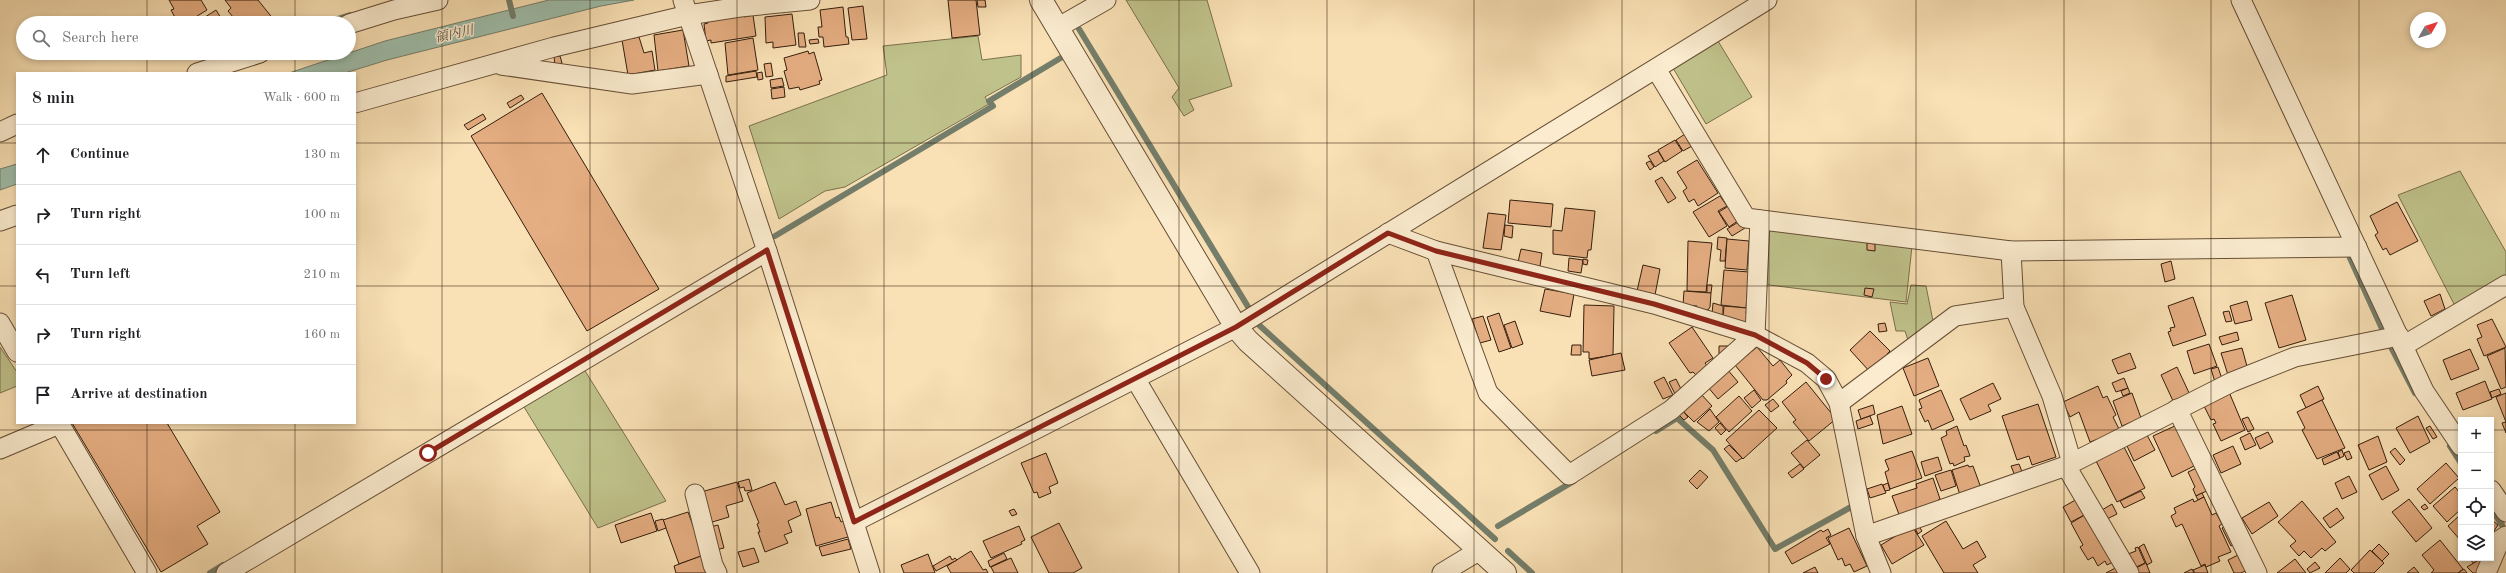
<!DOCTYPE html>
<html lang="en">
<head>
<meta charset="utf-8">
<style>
	:root { --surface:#fff; --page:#f2f2f2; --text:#202124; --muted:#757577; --line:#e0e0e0 }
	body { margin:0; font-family:"Old Standard TT","Noto Serif JP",serif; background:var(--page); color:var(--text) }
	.controls { position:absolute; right:12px; bottom:12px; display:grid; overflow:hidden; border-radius:0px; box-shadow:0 2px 6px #0003 }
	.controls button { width:36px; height:36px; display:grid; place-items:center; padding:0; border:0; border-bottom:1px solid var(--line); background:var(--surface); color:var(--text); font:20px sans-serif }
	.compass { position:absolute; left:2410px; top:12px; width:36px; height:36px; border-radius:50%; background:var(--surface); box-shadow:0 2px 6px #0003; rotate:51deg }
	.stop { position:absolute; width:12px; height:12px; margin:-9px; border:3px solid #8f2418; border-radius:50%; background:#fff }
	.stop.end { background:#8f2418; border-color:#fff; box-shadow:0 1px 4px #0008 }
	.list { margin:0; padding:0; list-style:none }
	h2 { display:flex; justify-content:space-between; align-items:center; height:52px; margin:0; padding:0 16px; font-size:17px }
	h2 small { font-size:13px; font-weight:400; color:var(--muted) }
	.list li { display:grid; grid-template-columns:26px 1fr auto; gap:12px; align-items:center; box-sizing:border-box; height:60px; padding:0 16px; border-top:1px solid var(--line) }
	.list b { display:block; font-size:15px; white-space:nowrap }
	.list em { font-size:13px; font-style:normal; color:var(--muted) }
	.icon { flex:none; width:22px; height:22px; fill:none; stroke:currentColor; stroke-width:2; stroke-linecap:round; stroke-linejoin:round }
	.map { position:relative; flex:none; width:2506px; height:573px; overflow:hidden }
	.search { position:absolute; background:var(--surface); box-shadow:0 2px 6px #0003; left:16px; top:16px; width:340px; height:44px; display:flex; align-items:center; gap:10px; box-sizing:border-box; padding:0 14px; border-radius:22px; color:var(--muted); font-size:15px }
	.panel { position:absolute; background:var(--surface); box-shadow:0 2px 6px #0003; left:16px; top:72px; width:340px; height:352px; border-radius:0px }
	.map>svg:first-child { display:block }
</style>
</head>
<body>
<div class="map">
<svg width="2506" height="573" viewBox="0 0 2506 573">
	<rect width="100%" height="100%" fill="#f9e1b5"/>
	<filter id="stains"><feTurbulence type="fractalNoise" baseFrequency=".005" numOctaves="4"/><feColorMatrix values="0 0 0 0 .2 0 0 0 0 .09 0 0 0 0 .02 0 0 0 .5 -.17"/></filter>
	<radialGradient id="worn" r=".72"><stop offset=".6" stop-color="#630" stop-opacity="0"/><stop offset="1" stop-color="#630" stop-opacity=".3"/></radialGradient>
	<g fill="#c0c28b" stroke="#7a704c">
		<path d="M1126,0h81l25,86 -43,14 5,10 -10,6 -12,-19 7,-9z"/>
		<path d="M978,36l4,24 39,-5v22l-36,20 4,7 -144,83 -20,4 -46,28 -30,-93 138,-51 -4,-29z"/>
		<path d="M1718,41l34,56 -46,27 -33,-56z"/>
		<path d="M2460,171l46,81v23l-51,31 -57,-111z"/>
		<path d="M1769,228l143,18 -6,56 -145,-18z"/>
		<path d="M1911,285l15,1 8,40 -25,17 -4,-12h-9l-6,-29 17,2z"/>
		<path d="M0,347l17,25v14l-17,7z"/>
		<path d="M582,366l84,135 -68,27 -77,-126z"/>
	</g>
	<g fill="#9ebeab" stroke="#747e6b">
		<path d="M549,0h85l-33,6 -214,54 -42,13h-56l96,-32z"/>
		<path d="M17,164v20l-17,6v-21z"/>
	</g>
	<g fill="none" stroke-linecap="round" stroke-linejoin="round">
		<g stroke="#747e6b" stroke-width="6">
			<path d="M509,0l4,16"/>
			<path d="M325,23l25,-8"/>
			<path d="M1079,29l171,281"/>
			<path d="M775,236l218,-130 -4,-5 75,-45"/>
			<path d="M2350,258l34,75"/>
			<path d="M1259,325l236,214"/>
			<path d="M2390,345l25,48"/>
			<path d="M1656,431l21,-13 36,32 62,99 76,-42"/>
			<path d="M2450,446l11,17"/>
			<path d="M2491,508l11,17"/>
			<path d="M1498,526l76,-45"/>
			<path d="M1508,551l24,22"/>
			<path d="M210,573l13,-8"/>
		</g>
	</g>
	<g fill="#e5ae82" stroke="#351d0c">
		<path d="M169,0h32l6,10 -13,8 2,5h-18l-7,-13 3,-1z"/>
		<path d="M225,0h33l16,20 -4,3h-32l-10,-12 3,-3z"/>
		<path d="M948,0h28l4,35 -28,3z"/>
		<path d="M977,0h8l1,7h-8z"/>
		<path d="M863,6l4,33 -15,1 -4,-32z"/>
		<path d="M843,7l3,30h2l1,7 -25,3 -1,-10h-4l-1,-10h4l-2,-17z"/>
		<path d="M216,10l8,13h-20l-2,-4z"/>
		<path d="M792,14l4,31 -23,3v-6l-7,1 -1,-26z"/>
		<path d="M744,15v2l9,-2 3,21 -45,7v-3l-5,1 -2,-17 4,-1v-3z"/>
		<path d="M683,30l6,36 -31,5 -4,-36z"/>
		<path d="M798,33h6l2,14h-7z"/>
		<path d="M639,37l5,16 8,-2 3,19 -27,5 -6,-35z"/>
		<path d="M753,38l5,32 -30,5 -3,-32z"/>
		<path d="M818,39l1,4 -9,1 -1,-4z"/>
		<path d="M808,51l1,3 5,-2 8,28 -3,1 1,3 -20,6 -1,-3 -10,2 -5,-18 3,-1 -3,-12z"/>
		<path d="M190,53h12l-8,5z"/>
		<path d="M560,56l2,7 -7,2 -1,-8z"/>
		<path d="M771,63l2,13 -7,1 -2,-13z"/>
		<path d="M756,71l1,6 -31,5v-6z"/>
		<path d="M762,72l1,7 -5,1 -1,-7z"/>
		<path d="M782,78l2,8 -13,2 -1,-8z"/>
		<path d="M784,87l1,10 -13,2 -1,-10z"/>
		<path d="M542,93l117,196 -72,42 -116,-195z"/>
		<path d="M521,95l3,4 -14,9 -3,-5z"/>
		<path d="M483,114l3,5 -18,11 -4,-5z"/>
		<path d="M1685,134l7,12 -9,5 -7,-11z"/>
		<path d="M1675,140l7,11 -17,11 -7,-12z"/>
		<path d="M1658,151l6,10 -9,6 -7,-11z"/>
		<path d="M1697,160l21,33 -20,13 -4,-7 -5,3 -6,-11 4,-3 -10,-16z"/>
		<path d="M1650,161l4,6 -4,3 -4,-7z"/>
		<path d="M1662,177l14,21 -8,5 -13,-22z"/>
		<path d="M1720,196l7,10 -9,5 9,15 -18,11 -16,-25z"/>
		<path d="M1510,200l43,4 -2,23 -43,-4z"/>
		<path d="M2397,202l21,39 -28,14 -4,-7 -3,2 -8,-15 3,-2 -8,-17z"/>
		<path d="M1730,205l9,15 -10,7 -10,-15z"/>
		<path d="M1565,208l30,3 -4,39h-3l-1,8 -34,-4v-24l9,1z"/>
		<path d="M1488,213l18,2 -5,35 -18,-2z"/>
		<path d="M1740,221l5,7 -13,8 -5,-7z"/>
		<path d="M1505,225l8,1 -1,12 -8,-2z"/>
		<path d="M1718,237l9,1 -2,23h-5l1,-11 -4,-1z"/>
		<path d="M1727,239l22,2 -2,29 -22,-2z"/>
		<path d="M1688,241l24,2 -6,49 -19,-1z"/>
		<path d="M1867,243l8,1v7l-8,-1z"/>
		<path d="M1521,249l21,4 -2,13 -22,-4z"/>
		<path d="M1569,258l14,2 -2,13 -13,-2z"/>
		<path d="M1583,259l5,1 -1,5 -4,-1z"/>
		<path d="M2171,261l4,18 -10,3 -4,-18z"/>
		<path d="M1643,265l17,4 -5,26 -18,-4z"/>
		<path d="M1724,270l25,2 -3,36 -25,-3z"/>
		<path d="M1707,285h5l-1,8h-4z"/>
		<path d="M1865,288l9,1 -2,8 -8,-2z"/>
		<path d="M1545,289l29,5 -4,23 -30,-6z"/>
		<path d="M1684,291l27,2 -1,14 -2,3 -11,-1v-3l-14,-1z"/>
		<path d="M2440,294l5,15 -14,7 -7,-15z"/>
		<path d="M2292,295l14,45 -27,8 -14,-45z"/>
		<path d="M2193,297l13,38 -33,11 -5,-14 3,-1 -1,-3 5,-1 -7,-21z"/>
		<path d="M2247,301l5,19 -17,4 -5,-18z"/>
		<path d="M1713,303l10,3v9l-11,-1z"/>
		<path d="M1584,305l30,1 -1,49 -24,4v-7h-6z"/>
		<path d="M1724,306l23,2 -1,5h3l-3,10 -23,-6z"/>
		<path d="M2229,311l3,10 -6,1 -3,-10z"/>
		<path d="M1499,313l12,35 -12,4 -12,-35z"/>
		<path d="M1483,316l8,24 -11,3 -8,-24z"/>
		<path d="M2492,319l14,28 -22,9 -7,-17 5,-2 -5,-12z"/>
		<path d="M1515,321l8,23 -11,4 -8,-23z"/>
		<path d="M1885,323l2,8 -8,1 -1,-8z"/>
		<path d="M1692,327l21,31 -8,5 3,4 -12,8 -3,-3 -3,1 -21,-30z"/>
		<path d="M1870,331l20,20 -3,3 2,3 -18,16 -21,-23z"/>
		<path d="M2237,332l2,8 -17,5 -3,-8z"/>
		<path d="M2209,344l8,22 -23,8 -7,-23z"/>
		<path d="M1572,345h9v10h-10z"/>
		<path d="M1719,346h9v8l-9,1z"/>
		<path d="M1757,347l16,19 7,-6 12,15 -6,6 1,2 -20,17h-4l-28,-35z"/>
		<path d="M2242,348l6,22 -20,5 -7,-22z"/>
		<path d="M2505,348l1,39 -5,2 -14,-33z"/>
		<path d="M2470,349l9,20 -28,11 -8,-20z"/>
		<path d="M1621,353l4,17 -33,6 -3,-16z"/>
		<path d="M2130,353l6,15 -18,6 -6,-14z"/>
		<path d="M1928,358l11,28 -25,10 -11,-28z"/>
		<path d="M2177,367l13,28 -16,8 -13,-28z"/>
		<path d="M2218,367l4,12 -7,3 -4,-13z"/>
		<path d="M1727,369l11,13 -20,17 -11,-13z"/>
		<path d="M1664,377l9,18 -10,4 -9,-17z"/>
		<path d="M2124,378l4,10 -12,4 -4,-9z"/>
		<path d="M1676,379l6,12 -7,3 -6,-12z"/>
		<path d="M2485,381l7,18 -29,11 -7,-17z"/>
		<path d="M1806,382l30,37 -27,22 -16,-19 3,-2 -14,-18z"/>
		<path d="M1993,383l8,16 -13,6 3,6 -21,9 -10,-21z"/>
		<path d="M2098,386l5,12 4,-2 9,19 -3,2 7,14 -30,11 -11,-30 -9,5 -7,-15z"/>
		<path d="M2318,386l6,13 -18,9 -6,-13z"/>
		<path d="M2128,388l2,5 -7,3 -2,-5z"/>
		<path d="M2499,389l2,5 -9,4 -2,-6z"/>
		<path d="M1754,390l7,10 -9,8 -8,-10z"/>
		<path d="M1941,390l13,30 -22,10 -4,-10 -3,2 -6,-13 3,-1 -3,-8z"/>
		<path d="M2229,392l16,38 -24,11 -8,-17 3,-1 -2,-4 -3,1 -8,-16z"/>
		<path d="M1700,393l12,13 -18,16 -12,-12z"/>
		<path d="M2132,393l9,25 -19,8 -9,-25z"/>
		<path d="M2506,393v29l-10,-25z"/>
		<path d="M1739,396l13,15 -23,21 -13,-15z"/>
		<path d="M1773,399l6,7 -8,6 -6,-7z"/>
		<path d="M2322,400l23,48 -28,11 -15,-29 3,-2 -8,-16z"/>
		<path d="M2038,404l18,53 -24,8 -3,-9 -12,4 -15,-44z"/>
		<path d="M1873,405l2,9 -14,5 -3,-9z"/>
		<path d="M1902,406l10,28 -29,10 -6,-29z"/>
		<path d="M1710,409l9,13 -10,9 -12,-9z"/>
		<path d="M1682,410l6,7 -4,3 -6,-6z"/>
		<path d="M1759,410l18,18 -34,31 -17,-19z"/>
		<path d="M1870,416l3,8 -15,5 -2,-8z"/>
		<path d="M2418,416l12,26 -20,11 -14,-25z"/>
		<path d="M2248,417l6,12 -6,3 -6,-13z"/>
		<path d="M2506,422v11l-4,-10z"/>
		<path d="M72,423h95l53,89 -23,14 11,18 -47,28z"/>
		<path d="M1720,423l6,7 -5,5 -6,-7z"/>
		<path d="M2177,425l19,40 -24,12 -19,-41z"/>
		<path d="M1957,426l7,20 2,-1 4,11 -6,1 1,4 -11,5 -1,-3 -3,1 -9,-26 6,-3 -1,-4z"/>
		<path d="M2430,426l7,11 -4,2 -7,-11z"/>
		<path d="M2268,432l5,10 -13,7 -5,-11z"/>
		<path d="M2250,433l6,12 -11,5 -5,-12z"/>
		<path d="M2147,435l8,15 -21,11 -7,-15z"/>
		<path d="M2378,436l9,26 -18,8 -11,-25z"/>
		<path d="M1807,440l13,15 -16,13 -13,-15z"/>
		<path d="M1729,445l13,13 -6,4 -12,-13z"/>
		<path d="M2233,446l8,18 -20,9 -8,-18z"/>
		<path d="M2124,447l21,41 -28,14 -21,-41z"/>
		<path d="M2395,448l10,12 -5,5 -10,-13z"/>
		<path d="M2342,450l2,6 -4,2 -2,-6z"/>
		<path d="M1912,451l10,27 -32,11 -5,-17 4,-2 -4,-10z"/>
		<path d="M2349,451l3,7 -5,2 -3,-7z"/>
		<path d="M2337,452l3,6 -16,7 -2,-6z"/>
		<path d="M1046,453l12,30 -9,4 2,6 -12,5 -2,-6 -3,1 -13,-30z"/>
		<path d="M1938,457l4,13 -17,6 -4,-14z"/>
		<path d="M2446,463l13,15 -29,26 -13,-15z"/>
		<path d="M1800,464l4,5 -12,9 -4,-5z"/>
		<path d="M2019,464l4,10 -8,2 -4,-10z"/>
		<path d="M1968,465l1,2 4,-1 8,22 -21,7 -8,-25z"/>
		<path d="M2201,466l10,23 -15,7 -3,-7 2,-2 -7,-15z"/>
		<path d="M2386,466l13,24 -17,10 -13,-25z"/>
		<path d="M1700,470l8,7 -11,12 -8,-8z"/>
		<path d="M1951,470l5,16 -15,5 -6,-16z"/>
		<path d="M2349,476l8,16 -15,7 -7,-16z"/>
		<path d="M1933,478l7,21 -2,1 2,4 -40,13 -8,-21 25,-8 -1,-4z"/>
		<path d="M749,479l3,11 -7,1 -1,-4 -4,1 -2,-6z"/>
		<path d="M737,482l6,19 -17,5 3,11 -20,6 -8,-31z"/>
		<path d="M775,482l10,23 11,-4 5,14 -13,6 4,11 -8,3 4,8 -23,9 -7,-20h2l-3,-8 2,-1 -12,-30z"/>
		<path d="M1888,483l2,7 -5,1 -2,-6z"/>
		<path d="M1882,484l4,9 -16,5 -3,-9z"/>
		<path d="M2455,487l6,7v15l-14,13 -14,-16z"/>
		<path d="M2141,491l4,7 -21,10 -4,-7z"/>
		<path d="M2202,493l2,4 -6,3 -2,-4z"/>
		<path d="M2204,497l8,18 4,-2 6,11 -3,2 12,26 -13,5 2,4 -14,6 -1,-3 -4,2 -19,-42 -6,3 -5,-11 5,-3 -2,-5 19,-9 1,3z"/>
		<path d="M2079,498l9,15 -17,9 -8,-15z"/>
		<path d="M2409,499l23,29 -16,14 -24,-30z"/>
		<path d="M2302,501l34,41 -11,9 -3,-3 -11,10 -7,-7 -5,5 -9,-10 6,-5 -18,-19z"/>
		<path d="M831,502l5,16 3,-1 2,5 2,-1 5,16 -32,9 -10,-37z"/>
		<path d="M2269,502l9,14 -26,18 -10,-16z"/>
		<path d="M2112,504l5,10 -10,5 -5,-9z"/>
		<path d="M2425,504l3,4 -4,2 -3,-3z"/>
		<path d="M2337,508l7,10 -14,10 -7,-10z"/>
		<path d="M1014,509l3,5 -5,2 -3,-5z"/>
		<path d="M688,512l16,43 -25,9 -16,-44z"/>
		<path d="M651,513l6,18 -36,12 -6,-18z"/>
		<path d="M2088,513l27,48 -8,4 -2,-4 -7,5 -5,-9 -5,3 -8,-13 3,-2 -12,-22z"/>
		<path d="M2461,514v27l-13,-15z"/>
		<path d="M663,519l3,9 -8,3 -3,-10z"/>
		<path d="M2492,520l6,5 -7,10v-14z"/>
		<path d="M1946,521l17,28 14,-8 9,16 -13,8 5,8h-34l-22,-37z"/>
		<path d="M1059,523l23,45 -9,5h-24l-18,-36z"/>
		<path d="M2229,524l8,19 -6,3 -9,-18z"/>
		<path d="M718,525l6,23 -9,2 -5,-23z"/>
		<path d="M1918,525l4,6 -4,3 -4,-7z"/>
		<path d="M1019,526l6,14 -4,2 1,2 -31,14 -8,-17z"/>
		<path d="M1912,526l12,19 -32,19 -11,-19z"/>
		<path d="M1849,528l18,38 -13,6 -4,-8 -5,2 -3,-8 -4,2 -10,-22z"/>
		<path d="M1828,529l3,6 -5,3 4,6 -38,20 -7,-12 36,-22 2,2z"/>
		<path d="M848,539l3,10 -29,7 -3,-9z"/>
		<path d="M2440,540l23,29 -5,4h-27l3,-3 -12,-15z"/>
		<path d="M2144,544l8,18 -5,3 -8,-18z"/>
		<path d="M2379,544l10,10 -7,7 -10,-10z"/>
		<path d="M2138,547l7,16 -11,5 -6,-14 8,-3 -1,-3z"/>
		<path d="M754,548l5,14 -16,5 -5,-15z"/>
		<path d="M2370,550l14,13 -10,10h-20l-3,-3z"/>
		<path d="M971,551l12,19 3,-1 2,4h-37l-4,-7z"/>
		<path d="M1004,553l3,6 -17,8 -2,-6z"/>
		<path d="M2242,553l7,16 -8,4h-7l-6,-13z"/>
		<path d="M928,554l7,19h-31l-3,-8z"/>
		<path d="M701,556l6,17h-31l-2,-7z"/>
		<path d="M950,556l2,4 3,-2 2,2 -21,11 -3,-5z"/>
		<path d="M1011,558l7,15h-24l-3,-6z"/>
		<path d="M2340,558l10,11 -4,4h-21z"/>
		<path d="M2469,558h12l-7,6z"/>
		<path d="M2482,558l2,2 -5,13h-6l-6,-6z"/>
		<path d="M2295,559l11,14h-29z"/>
		<path d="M2315,562l5,6 -10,5 -3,-4z"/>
		<path d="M2146,563l4,10h-12l-2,-5z"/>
		<path d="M2205,565l3,8h-13l-2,-3z"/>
		<path d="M2119,566l4,7h-17z"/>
		<path d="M1815,567l3,6h-15z"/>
		<path d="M2414,567l5,6h-12z"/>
		<path d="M2192,569l2,4h-10z"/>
		<path d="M2464,569l3,4h-9z"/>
	</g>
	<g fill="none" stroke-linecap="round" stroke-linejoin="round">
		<g stroke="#664e36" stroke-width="21">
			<g id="minor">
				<path d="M683,0l84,251 103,322"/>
				<path d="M2241,0l183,391 37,55"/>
				<path d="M349,24l45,-14 44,-10"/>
				<path d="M1057,28l49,-28"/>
				<path d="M501,65l131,19 76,-10"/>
				<path d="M1656,69l90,149 265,33 346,-4"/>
				<path d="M197,73l63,-20"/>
				<path d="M355,103l199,-56 134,-32 52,-8 70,-7"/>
				<path d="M0,132l17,-8"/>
				<path d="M0,221l17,-6"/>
				<path d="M1388,233l48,18 218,53 101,31 52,28 19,16 13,24 27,133 15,37"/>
				<path d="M1436,251l52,142 81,82 102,-65 84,-75 5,-115"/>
				<path d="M2011,251l3,56 38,89 20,67"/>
				<path d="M0,323l17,29"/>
				<path d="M2403,346l103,-61"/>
				<path d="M1136,380l114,193"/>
				<path d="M1839,403l116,-87 59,-9"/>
				<path d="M2177,409l80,164"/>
				<path d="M59,423l88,150"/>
				<path d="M0,449l59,-25"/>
				<path d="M2066,466l63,107"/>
				<path d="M2491,490l15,22"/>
				<path d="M695,494l18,71 4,8"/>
				<path d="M854,522l382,-195 531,-327"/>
				<path d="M1866,536l200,-70 166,-84 63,-25 104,-21"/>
				<path d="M226,573l541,-322"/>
				<path d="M1442,573l38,-23"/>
				<path d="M2486,573l14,-33 6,-4"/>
			</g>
		</g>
		<g stroke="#664e36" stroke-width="24">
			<path id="tertiary" d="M1041,0l195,327 12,14 257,232"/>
		</g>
		<use href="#minor" stroke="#fbeccf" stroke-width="19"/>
		<use href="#tertiary" stroke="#fbeccf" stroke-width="22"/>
	</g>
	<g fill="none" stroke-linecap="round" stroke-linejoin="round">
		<path stroke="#8f2418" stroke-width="5" d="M428,453l339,-203 87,272 382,-195 152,-94 48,18 218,53 101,31 52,28 19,16"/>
	</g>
	<path fill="none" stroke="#351d0c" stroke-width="1" stroke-opacity="0.55" d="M147,0v23M295,0v23M442,0v573M590,0v573M737,0v573M884,0v573M1032,0v573M1179,0v573M1327,0v573M1474,0v573M1622,0v573M1769,0v573M1916,0v573M2064,0v573M2211,0v573M2359,0v573M147,53v20M295,53v20M0,143h17M355,143h2151M0,286h17M355,286h2151M147,423v150M295,423v150M0,430h2461M2491,430h15"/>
	<g text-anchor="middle" stroke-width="3" stroke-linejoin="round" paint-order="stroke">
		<g font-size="13" font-style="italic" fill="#544d3c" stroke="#fbeccf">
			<text transform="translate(454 33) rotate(-13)" y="5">領内川</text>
		</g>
	</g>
	<rect width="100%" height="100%" filter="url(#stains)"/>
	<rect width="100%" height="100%" fill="url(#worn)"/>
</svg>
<div class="controls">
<button>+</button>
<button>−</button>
<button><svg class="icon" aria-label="locate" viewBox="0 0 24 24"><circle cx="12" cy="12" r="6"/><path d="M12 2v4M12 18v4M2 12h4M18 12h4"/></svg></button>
<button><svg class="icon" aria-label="layers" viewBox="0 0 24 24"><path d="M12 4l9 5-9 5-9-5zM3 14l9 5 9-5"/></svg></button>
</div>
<svg class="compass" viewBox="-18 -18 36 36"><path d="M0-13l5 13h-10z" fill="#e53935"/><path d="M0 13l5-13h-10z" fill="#757577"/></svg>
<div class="stop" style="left:428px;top:453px"></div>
<div class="stop end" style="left:1826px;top:379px"></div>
<div class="search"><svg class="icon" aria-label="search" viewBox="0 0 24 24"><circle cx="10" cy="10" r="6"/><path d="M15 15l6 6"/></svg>Search here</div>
<section class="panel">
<h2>8 min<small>Walk · 600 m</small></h2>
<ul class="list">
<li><svg class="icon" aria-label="ahead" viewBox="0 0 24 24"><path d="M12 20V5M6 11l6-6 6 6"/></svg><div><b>Continue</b></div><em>130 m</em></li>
<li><svg class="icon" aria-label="right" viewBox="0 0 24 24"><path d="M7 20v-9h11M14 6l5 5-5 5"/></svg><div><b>Turn right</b></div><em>100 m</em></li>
<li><svg class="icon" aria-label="left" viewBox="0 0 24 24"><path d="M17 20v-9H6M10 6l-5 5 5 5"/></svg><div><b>Turn left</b></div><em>210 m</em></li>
<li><svg class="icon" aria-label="right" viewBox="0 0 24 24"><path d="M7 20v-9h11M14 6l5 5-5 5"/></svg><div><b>Turn right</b></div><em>160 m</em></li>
<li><svg class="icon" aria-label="arrive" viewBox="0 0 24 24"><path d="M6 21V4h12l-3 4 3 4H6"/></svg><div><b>Arrive at destination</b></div></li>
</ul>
</section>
</div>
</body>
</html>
